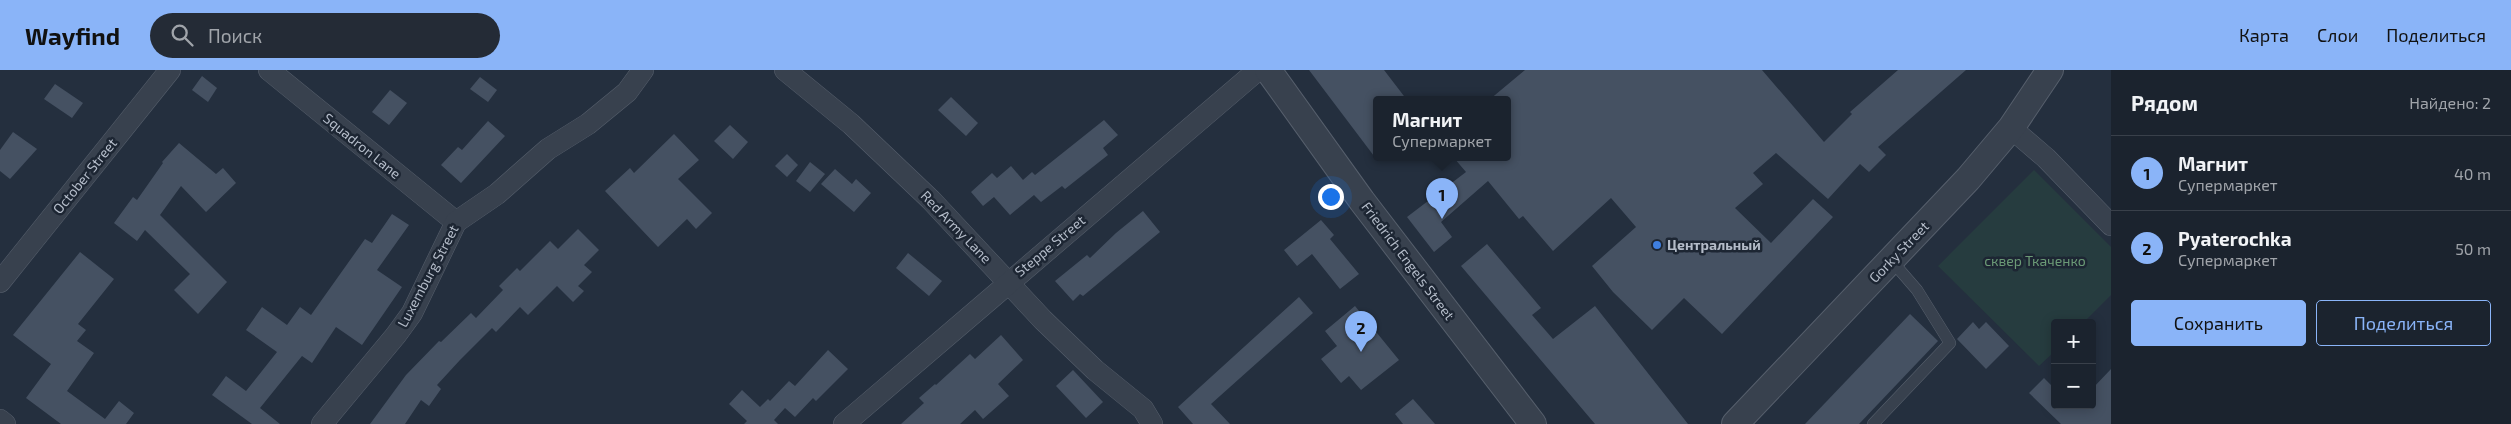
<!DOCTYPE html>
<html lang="ru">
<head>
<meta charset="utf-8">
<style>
	:root { --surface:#1b232e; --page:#242b36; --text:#f1f3f6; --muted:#a0a4aa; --line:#39404a; --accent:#8ab4f8 }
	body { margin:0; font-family:"Exo 2",sans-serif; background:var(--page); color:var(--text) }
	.controls { position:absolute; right:15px; bottom:15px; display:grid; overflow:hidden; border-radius:5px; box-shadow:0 2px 12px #0003 }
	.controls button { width:45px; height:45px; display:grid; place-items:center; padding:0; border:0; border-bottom:1px solid var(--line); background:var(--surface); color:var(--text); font:25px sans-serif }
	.you { position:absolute; left:1330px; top:126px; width:18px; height:18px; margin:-12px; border:4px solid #fff; border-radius:50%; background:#1a73e8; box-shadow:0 0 0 8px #1a73e833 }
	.badge { display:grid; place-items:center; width:32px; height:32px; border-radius:50%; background:var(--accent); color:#111; font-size:16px; font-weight:700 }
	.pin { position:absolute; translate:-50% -41px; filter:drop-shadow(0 1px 2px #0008) }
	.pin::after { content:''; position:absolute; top:26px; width:18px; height:15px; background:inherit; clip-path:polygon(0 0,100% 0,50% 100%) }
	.popup { position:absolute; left:1373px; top:26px; width:138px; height:65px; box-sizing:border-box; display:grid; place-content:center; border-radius:5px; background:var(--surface); filter:drop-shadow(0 1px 4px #0005); font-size:16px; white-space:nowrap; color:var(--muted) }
	.popup b { font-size:19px; color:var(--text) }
	.popup::after { content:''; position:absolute; left:50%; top:100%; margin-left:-10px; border:10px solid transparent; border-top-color:var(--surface) }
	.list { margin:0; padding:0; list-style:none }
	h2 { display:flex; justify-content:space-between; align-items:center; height:65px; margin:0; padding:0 20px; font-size:21px }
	h2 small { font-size:16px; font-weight:400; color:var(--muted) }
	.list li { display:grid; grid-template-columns:32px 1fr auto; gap:15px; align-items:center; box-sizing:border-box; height:75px; padding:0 20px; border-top:1px solid var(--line) }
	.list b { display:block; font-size:19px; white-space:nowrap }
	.list p { margin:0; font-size:16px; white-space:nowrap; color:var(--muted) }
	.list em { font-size:16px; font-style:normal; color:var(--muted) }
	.actions { display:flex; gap:10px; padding:15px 20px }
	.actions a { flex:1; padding:11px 0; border:1px solid var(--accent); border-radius:5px; text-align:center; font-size:18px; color:var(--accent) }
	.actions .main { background:var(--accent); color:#111 }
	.icon { flex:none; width:28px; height:28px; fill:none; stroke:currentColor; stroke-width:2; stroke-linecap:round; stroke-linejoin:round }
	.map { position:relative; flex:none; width:2111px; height:354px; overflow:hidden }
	header { display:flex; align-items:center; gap:30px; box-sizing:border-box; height:70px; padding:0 25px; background:var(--accent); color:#111 }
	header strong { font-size:24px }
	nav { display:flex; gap:28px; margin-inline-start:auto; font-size:18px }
	.search { width:350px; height:45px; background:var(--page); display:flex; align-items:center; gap:12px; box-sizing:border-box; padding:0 18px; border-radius:28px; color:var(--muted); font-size:19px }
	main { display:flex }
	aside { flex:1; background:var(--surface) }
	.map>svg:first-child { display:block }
</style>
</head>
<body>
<header>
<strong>Wayfind</strong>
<div class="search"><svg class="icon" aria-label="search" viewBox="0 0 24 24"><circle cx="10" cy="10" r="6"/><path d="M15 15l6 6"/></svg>Поиск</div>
<nav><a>Карта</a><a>Слои</a><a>Поделиться</a></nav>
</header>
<main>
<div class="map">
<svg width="2111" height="354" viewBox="0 0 2111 354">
	<rect width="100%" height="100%" fill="#242f3e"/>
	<path fill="#263c3f" d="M2034,100l77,77v48l-28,28h-28v28l-16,15 -101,-100z"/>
	<g fill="#455162">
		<path d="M1309,0h75l23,30h-30v60z"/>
		<path d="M1525,0h237l62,72 28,-28 -2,-2 48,-42h68l-88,77 8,8 -17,17 -9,-8 -32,35 -52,-46 -23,20 10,11 -28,24 36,35 42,-44 20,18 -111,117 -38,-36 -32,32 -39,-38 -21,-26 44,-39 -25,-29 -58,53 -30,-35 -4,3 -31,-38 -47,41 11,15 -18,15 -27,-35 59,-45 -12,-14h53v-58h-18z"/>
		<path d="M202,6l15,12 -9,14 -16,-12z"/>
		<path d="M480,7l17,13 -9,12 -18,-13z"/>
		<path d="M55,14l28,19 -11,15 -28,-19z"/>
		<path d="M390,20l17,13 -18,22 -17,-13z"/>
		<path d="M951,27l27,26 -12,13 -28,-26z"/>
		<path d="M1104,50l14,15 -15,13 5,7 -43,34 -3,-3 -21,16 -7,-7 -24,20 -16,-18 -11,9 -12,-14 21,-19 5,5 14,-12 12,14 9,-8 3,3z"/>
		<path d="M488,51l17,15 -44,47 -20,-18 17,-18 4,3z"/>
		<path d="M730,55l18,17 -15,17 -19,-18z"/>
		<path d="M13,62l24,17 -27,30 -10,-8v-21z"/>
		<path d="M674,64l25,26 -21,19 34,34 -16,16 -9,-10 -29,28 -53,-56 25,-23 4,5z"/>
		<path d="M179,73l37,31 7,-6 13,15 -30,29 -25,-26 -21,29 67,67 -29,32 -24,-24 16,-16 -45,-44 -8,11 -23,-18 19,-26 4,3 26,-37 -1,-1z"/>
		<path d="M787,84l11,11 -11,12 -12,-11z"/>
		<path d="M810,92l15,12 -15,18 -14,-11z"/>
		<path d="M835,99l17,15 4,-5 15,14 -17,19 -33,-28z"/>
		<path d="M1143,141l17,21 -77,64 -3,-2 -7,7 -18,-20 32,-26 3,3 26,-25z"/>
		<path d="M392,144l17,11 -32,45 25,17 -40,58 -26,-18 -24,36 -10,-7 -42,52 20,16h-28l-40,-29 14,-19 20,15 31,-39 -31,-22 16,-23 25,18 13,-18 11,8 54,-76 7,4z"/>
		<path d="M1321,150l13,15 -4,4 29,35 -19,15 -28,-35 -15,12 -13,-16z"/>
		<path d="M578,159l21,21 -15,15 8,7 -14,14 6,5 -11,11 -16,-16 -29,29 -8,-8 -24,25 -4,-4 -32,32 -23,25 4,4 -12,17 -8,-6 -16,24h-35l36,-49 33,-34 2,1 30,-29 5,5 27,-28 -4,-4 18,-18 3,3 30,-30 8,8z"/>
		<path d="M1487,174l54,64 -9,7 21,24 42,-33 93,118h-93l-134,-158z"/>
		<path d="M80,182l34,27 -36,45 8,6 -9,11 17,12 -27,38 38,28 14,-18 15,12 -8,11h-65l-35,-26 25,-34 -38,-29z"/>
		<path d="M908,183l34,28 -13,15 -33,-28z"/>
		<path d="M1299,227l14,16 -102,91 19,20h-37l-15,-17z"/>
		<path d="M1355,236l44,54 -38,30 -12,-14 -8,7 -20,-24 16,-13 -12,-15z"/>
		<path d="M1910,244l28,27 -79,83h-54z"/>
		<path d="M1973,252l6,7 7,-7 23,24 -23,23 -29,-30z"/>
		<path d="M1001,265l22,25 -25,24 11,12 -26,23 -8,-9 -15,14h-59l23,-21 -5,-5 16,-14 1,1 34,-31 5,5z"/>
		<path d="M828,280l20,19 -32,32 -3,-3 -18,19 -10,-9 -11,12 4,4h-34l3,-3 -18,-17 13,-14 18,17 8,-8 2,2 19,-20 6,5z"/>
		<path d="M2111,299v55h-50l-32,-31 15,-15 11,11v16h37v-16z"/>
		<path d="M1073,300l30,32 -17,16 -30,-32z"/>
		<path d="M1413,329l22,25h-32l-8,-10z"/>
	</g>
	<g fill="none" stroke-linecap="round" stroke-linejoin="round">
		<g stroke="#565f6c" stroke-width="12">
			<path id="service" d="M1873,354l77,-81 -33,-53 -26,-30"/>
		</g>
		<g stroke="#565f6c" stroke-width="22">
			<g id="minor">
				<path d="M269,0l187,152"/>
				<path d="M785,0l66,54 80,76 112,120 52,50 48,39 9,15"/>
				<path d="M2011,58l35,30 65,67"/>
				<path d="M0,212l170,-212"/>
				<path d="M0,350l5,4"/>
				<path d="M322,354l74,-89 16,-22 44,-91 41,-28 51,-45 40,-25 39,-32 16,-22"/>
				<path d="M844,354l414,-354"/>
			</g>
		</g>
		<g stroke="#565f6c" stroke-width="28">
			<g id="tertiary">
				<path d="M1268,0l94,131 171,223"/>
				<path d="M1735,354l233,-245 43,-51 39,-58"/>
			</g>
		</g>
		<use href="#service" stroke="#38414e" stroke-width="11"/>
		<use href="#minor" stroke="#38414e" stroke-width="21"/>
		<use href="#tertiary" stroke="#38414e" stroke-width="26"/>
	</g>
	<circle fill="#3f7fe0" stroke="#1d2633" stroke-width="2" cx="1657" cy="175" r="5"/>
	<g text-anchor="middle" stroke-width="5" stroke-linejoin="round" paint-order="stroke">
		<g font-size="14" fill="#b4bcc9" stroke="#1d2633">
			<text transform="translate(362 76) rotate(39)" y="5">Squadron Lane</text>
			<text transform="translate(85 106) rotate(-51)" y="5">October Street</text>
			<text transform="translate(956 157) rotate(46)" y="5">Red Army Lane</text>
			<text transform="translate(1050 176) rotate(-40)" y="5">Steppe Street</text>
			<text transform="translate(1899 182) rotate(-46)" y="5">Gorky Street</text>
			<text transform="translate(1408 191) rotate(53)" y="5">Friedrich Engels Street</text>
			<text transform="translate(428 206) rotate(-62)" y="5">Luxemburg Street</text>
		</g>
		<g font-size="14" font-weight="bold" fill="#b4bcc9" stroke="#1d2633" text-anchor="start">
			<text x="1667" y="180">Центральный</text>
		</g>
		<g font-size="14" fill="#6b9a76" stroke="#1d2633">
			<text x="2035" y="196">сквер Ткаченко</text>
		</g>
	</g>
</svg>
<div class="controls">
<button>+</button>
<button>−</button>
</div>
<div class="you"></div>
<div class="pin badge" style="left:1442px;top:149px">1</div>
<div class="popup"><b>Магнит</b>Супермаркет</div>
<div class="pin badge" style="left:1361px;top:282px">2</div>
</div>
<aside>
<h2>Рядом<small>Найдено: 2</small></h2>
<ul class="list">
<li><span class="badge">1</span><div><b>Магнит</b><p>Супермаркет</p></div><em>40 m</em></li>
<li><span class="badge">2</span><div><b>Pyaterochka</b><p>Супермаркет</p></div><em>50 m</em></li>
</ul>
<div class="actions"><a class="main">Сохранить</a><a>Поделиться</a></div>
</aside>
</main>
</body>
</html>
